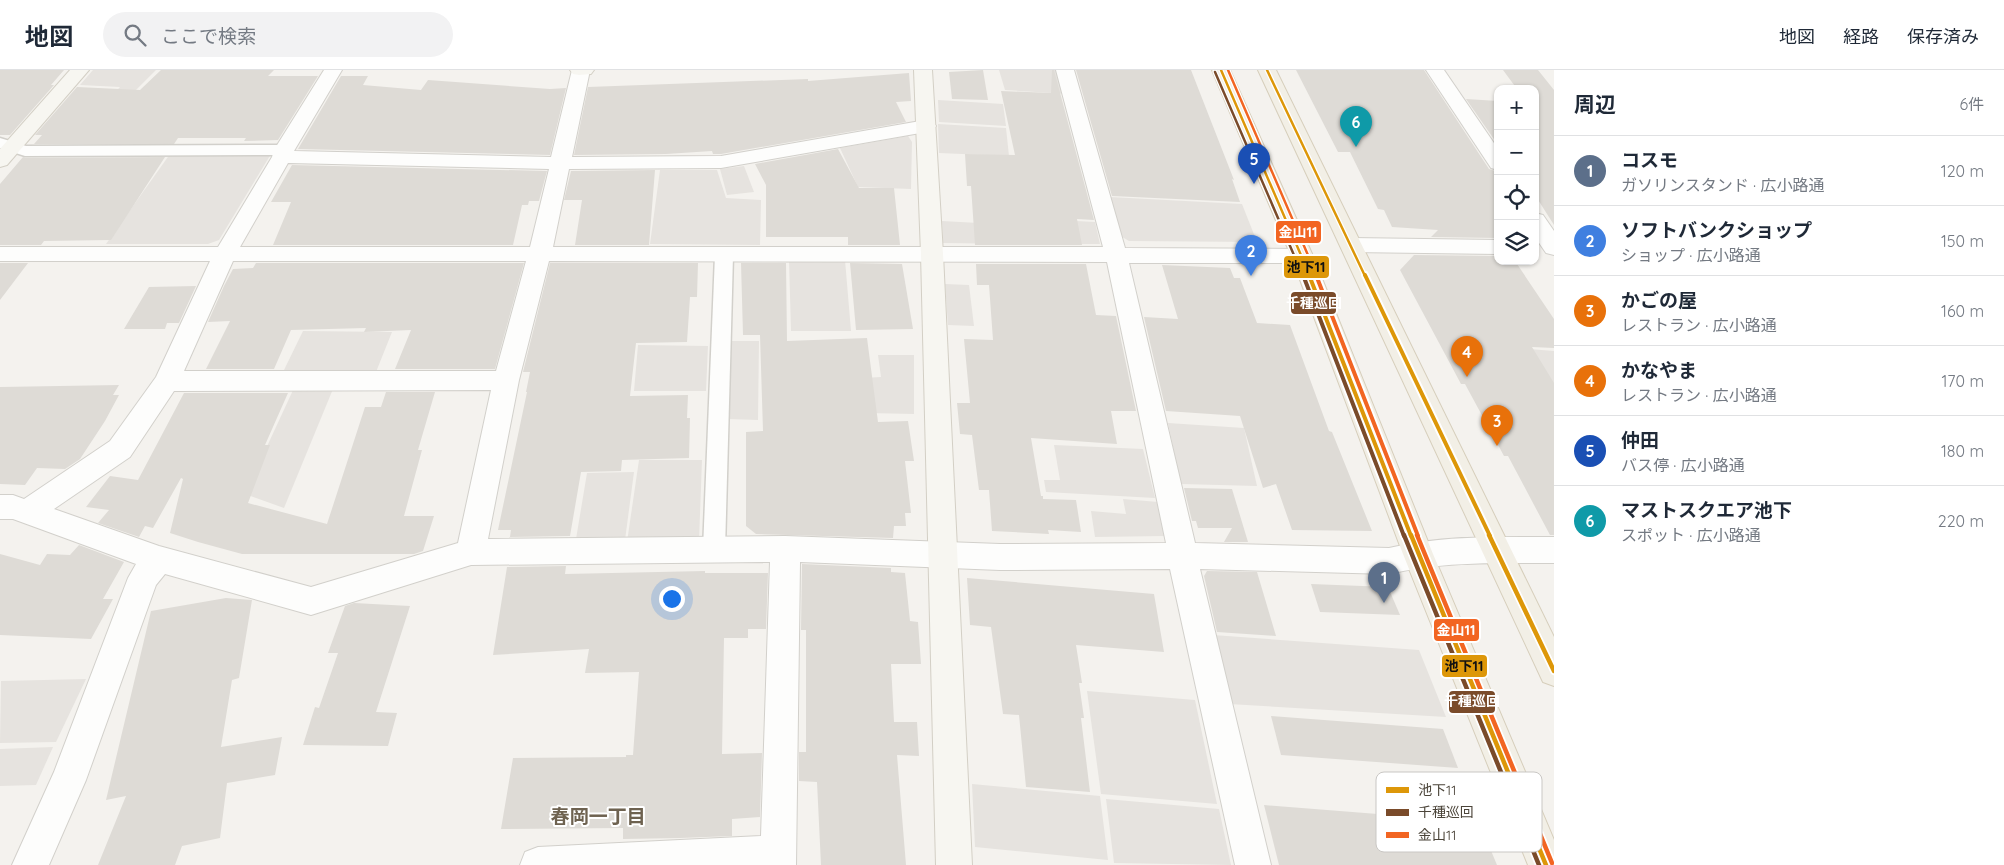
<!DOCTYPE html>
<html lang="ja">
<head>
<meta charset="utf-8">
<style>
	:root { --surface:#fff; --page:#f2f2f3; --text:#1f2937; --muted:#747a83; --line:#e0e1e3; --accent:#b45309 }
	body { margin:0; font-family:Quicksand,"Noto Sans JP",sans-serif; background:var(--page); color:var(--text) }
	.controls { position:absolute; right:15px; top:15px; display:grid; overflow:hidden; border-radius:10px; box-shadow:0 1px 4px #0004 }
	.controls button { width:45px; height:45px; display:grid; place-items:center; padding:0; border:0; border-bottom:1px solid var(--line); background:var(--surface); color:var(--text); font:25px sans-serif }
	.you { position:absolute; left:671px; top:528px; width:18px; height:18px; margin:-12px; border:4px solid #fff; border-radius:50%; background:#1a73e8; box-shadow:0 0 0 8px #1a73e833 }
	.badge { display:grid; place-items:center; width:32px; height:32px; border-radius:50%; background:var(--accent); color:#fff; font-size:16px; font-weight:700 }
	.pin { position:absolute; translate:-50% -41px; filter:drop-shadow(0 1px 2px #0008) }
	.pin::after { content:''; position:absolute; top:26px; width:18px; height:15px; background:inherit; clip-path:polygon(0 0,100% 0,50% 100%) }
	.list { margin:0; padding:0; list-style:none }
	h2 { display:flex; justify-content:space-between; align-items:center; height:65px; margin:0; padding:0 20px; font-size:21px }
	h2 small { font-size:16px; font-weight:400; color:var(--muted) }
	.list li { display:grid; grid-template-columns:32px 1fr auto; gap:15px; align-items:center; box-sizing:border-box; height:70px; padding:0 20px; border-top:1px solid var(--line) }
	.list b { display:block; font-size:19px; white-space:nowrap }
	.list p { margin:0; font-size:16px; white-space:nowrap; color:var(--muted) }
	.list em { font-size:16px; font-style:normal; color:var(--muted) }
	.icon { flex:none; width:28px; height:28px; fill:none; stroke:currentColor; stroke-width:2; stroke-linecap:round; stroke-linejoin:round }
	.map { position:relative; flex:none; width:1554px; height:795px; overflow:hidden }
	header { display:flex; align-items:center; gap:30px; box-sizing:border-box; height:70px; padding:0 25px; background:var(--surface); border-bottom:1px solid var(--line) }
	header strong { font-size:24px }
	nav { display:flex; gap:28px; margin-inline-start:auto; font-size:18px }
	.search { width:350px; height:45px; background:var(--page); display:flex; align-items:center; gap:12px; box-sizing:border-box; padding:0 18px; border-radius:28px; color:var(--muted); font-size:19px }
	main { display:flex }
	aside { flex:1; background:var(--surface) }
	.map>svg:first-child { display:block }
</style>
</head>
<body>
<header>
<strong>地図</strong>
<div class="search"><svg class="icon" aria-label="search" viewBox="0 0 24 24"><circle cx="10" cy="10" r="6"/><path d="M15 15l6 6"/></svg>ここで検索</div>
<nav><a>地図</a><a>経路</a><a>保存済み</a></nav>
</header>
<main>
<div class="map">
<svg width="1554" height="795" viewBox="0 0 1554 795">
	<rect width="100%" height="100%" fill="#f4f2ee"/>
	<g fill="#e6e3df">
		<path d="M93,0h63l-28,28h-18l10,-11 -40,-2z"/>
		<path d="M999,0h62l6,24 -62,-4z"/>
		<path d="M938,30l65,4 3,22 -67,-4z"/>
		<path d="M938,54l68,4 3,28 -70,-3z"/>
		<path d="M908,66l4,6 -1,47 -53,-2 -18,-39z"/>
		<path d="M170,84h101l-52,86 -11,4h-102z"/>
		<path d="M744,96l10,26 -27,3 -7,-26z"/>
		<path d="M660,100h57l9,28 35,2 -1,45 -110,-1z"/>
		<path d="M1110,127l132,7 15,38 -128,-1 -10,-6z"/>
		<path d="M1057,150l38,2 5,22h-38z"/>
		<path d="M942,151l73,4 2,19 -74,-1z"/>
		<path d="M789,190h56l6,71h-60z"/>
		<path d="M945,214l24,1 5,41 -26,-1z"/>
		<path d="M303,261l89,1 -16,40 -92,-2z"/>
		<path d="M730,271h29l-1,79 -30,-1z"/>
		<path d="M638,275l70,1 -2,45h-72z"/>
		<path d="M1529,279l25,2v39z"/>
		<path d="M878,285h36v59l-47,-1 -4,-35 18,-1z"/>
		<path d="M294,318l39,1 -49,119 -39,-14z"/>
		<path d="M1168,353l76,5 13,58 -76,-2z"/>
		<path d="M1054,375l89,4 12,49 -109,-6 -2,-12h16z"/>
		<path d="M639,390h63l-3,81 -72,1z"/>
		<path d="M634,402l-9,68 -49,-1 11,-66z"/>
		<path d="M1123,429l35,3 7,34 -70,1 -4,-26 35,3z"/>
		<path d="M1213,565l206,15 27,67 -217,-13z"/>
		<path d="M86,609l-30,63 -56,1 1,-62z"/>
		<path d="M1087,621l108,9 22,104 -116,-10z"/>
		<path d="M53,677l-17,38 -36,1v-37z"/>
		<path d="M972,714l128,12 8,64 -133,-13z"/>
		<path d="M1106,729l113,10 12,56 -117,-2z"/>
	</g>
	<g fill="#dedbd6">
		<path d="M0,0h64l-13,15h3l-44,50h-10z"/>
		<path d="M161,0h113l-6,6h50l-40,64 -34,1 2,-3h-68l-4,6h-140l8,-9h-7l42,-48 63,3z"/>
		<path d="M983,0l5,30 -36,-1 -3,-27z"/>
		<path d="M1052,0h2l40,150 -17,-1 5,26h-107l-4,-59h-4l-2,-32 50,1 -14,-64 50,2z"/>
		<path d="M1076,0h115l43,110 -2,-1 8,23 -128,-6z"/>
		<path d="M1296,0h128l65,99 9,3v66l-67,-1 7,-7 -46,-3 -8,-17 -6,-1 -28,-57h-12z"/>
		<path d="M1503,0h35l16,20v135l-19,-30v-106h-18z"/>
		<path d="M909,3l2,28 -15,1 10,20 -185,32h-8l-1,-3 -46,3 -92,1 14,-68 220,-8v2z"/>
		<path d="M341,6h27l-5,9 58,5 7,-10 122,9 16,-1 -16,67 -252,-6z"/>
		<path d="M1466,29l32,2v44z"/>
		<path d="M838,79l21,39h35l6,57h-52v-8h-82v-52l-11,-21z"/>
		<path d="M23,87l2,1 140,-1 -54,83 -67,1 -3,4h-41v-61z"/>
		<path d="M292,95l255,6 -8,30h-10l-1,4h-6l-9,40h-240l18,-43h-20z"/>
		<path d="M655,100l-6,75h-74l7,-45h-18l7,-29z"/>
		<path d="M1414,185l84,1v6l17,-1 39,58v29l-22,-1 22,36v152h-4l-42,-79h-4l-39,-72h-4l-61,-114z"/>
		<path d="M0,193h28l-28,37z"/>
		<path d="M256,193h268l-29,106h-100l16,-39 -47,2 2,-4 -75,2 -17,39h-68l24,-48 -22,1 16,-36 9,-17 20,-1z"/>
		<path d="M550,193h148l-1,34h-7l-3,45 -51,1 -6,53 58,-1 -1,23h3l-1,40 -67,2 -1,11 -40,1 -11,64 -60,1 1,-7h-13l29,-138h-1l4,-20h-7z"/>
		<path d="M741,193h45l1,78 80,-3 11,84 30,-1 6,40h-9l6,52h-6l1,13h-12l-1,12 -137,-4 -10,-8v-94l17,-1 -3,-96h-17z"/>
		<path d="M850,193l52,1 11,65 -57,1z"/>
		<path d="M976,194h110l10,51 20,1 20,95h-25l6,33 -86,-6 10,58h2v3l33,1 5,32 -33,-2 1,4 -57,-3 -3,-41h-10l-7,-55 -12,-1 -3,-31h13l-6,-64 29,1 -4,-55h-12z"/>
		<path d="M1162,195l68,3 4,10h6l17,45 33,2 39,106 3,1 40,99 -80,-1 -16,-46 -13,4 -23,-72 -74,-5 -22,-94 34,2z"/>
		<path d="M196,216l-17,37h-12l-2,6h-41l25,-42z"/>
		<path d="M119,315l-6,10h6l-14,26 -25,38 -15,10 -28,-1 -12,17 -25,-1v-97z"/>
		<path d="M386,322h49l-17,58h4l-18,66h30l-11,35 -9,3h-172l-44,-12 -28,-9 13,-54 -2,-1 -28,50 -8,-2 -6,11 -41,-14 11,-13 -23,-3 24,-31 28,4 46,-87h104l-23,52h5l-22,58 79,21 38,-117h16z"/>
		<path d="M1184,418l48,1 16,53h-24l8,-14h-34l-2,-7h-4z"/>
		<path d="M79,475l45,17 -21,37h10l-22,40 -91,-4v-81l40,11 7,-11 23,1z"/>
		<path d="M802,494l89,4v4l14,1 5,48 8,1 3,42h-30l3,58h23l2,34 -22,-1 9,110h-85l-4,-83 -18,-1v-29h7v-122h-5z"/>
		<path d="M566,496l-1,8 140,-3v2h63l-2,56h-18v9h-24l-2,116 40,-1 -2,64 -28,2v17l-52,2 -57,1v-11l-122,1 12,-71 113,-1v-2h7l6,-83 -54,1 4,-24 -96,6 14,-88z"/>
		<path d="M1207,501l50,1 19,64 -59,-4 -13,-56z"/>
		<path d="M967,508l187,16 10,58 -88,-7 6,38h-3l5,35h-3l9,74 -64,-5 -7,-72 -16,-1 -12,-87 -21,-2z"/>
		<path d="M1311,514l77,3 12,28 -80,-3z"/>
		<path d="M226,528l26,2 -13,78 -7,2 -11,67 61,-10 -7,38 -48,8 -7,55 -38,8 -7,19h-77l28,-69 -20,4 45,-189z"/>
		<path d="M354,533l56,3 -34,106 21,1 -9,33 -85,-1 12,-38 4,1 19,-55h-10l17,-47z"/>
		<path d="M1271,646l172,13 15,39 -177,-13z"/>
		<path d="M1264,735l215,17 18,43h-218z"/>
	</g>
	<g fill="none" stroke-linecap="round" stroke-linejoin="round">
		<g stroke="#d2d0cb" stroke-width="3">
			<g id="lane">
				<path d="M0,68l26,8 258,-1 5,2 3,3 -3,3 -5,2 -259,1 -25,-8z"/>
				<path d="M724,179l6,2 3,4 -8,295 -3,7 -8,3 -8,-3 -3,-7 12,-295 3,-4z"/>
			</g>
		</g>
		<g stroke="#d2d0cb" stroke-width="2">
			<g id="street">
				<path d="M324,0h18l-48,81 257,6 21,-87h18l-18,87 149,-1 205,-36 7,2 3,4 -3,4 -7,2 -205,36 -152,1 -16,78h550l-47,-177h18l51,178 177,1 8,2 3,5 -3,5 -8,2h-173l66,280 194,5c54,-13 110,-11 165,-11v26c-55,0 -111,-2 -165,11l-189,-5 71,296h-36l-65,-296 -170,1 -200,-8 -4,303h-276l5,-13 13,-5 223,-11 9,-274 -299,3 -160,50 -146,-41 -9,11 -70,195 -37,85h-37l42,-93 74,-194 8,-14 -123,-45h-13v-24h13l11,4 86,-58 46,-64 54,-116h-210v-14h218l54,-90 2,-7zM288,93l261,6 -19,78h-290zM233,191h293l-30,110h-312zM549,191l558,1 59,281 -166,1 -215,-8 -297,3 31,-159zM491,320l-33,153 -147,44 -152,-41 -105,-37 76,-52 44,-66z"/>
				<path d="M1426,0h18l54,79v21l-7,-2z"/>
				<path d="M1535,143l8,2 11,16v24l-8,-2 -11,-16z"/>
				<path d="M1351,168l147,2v14l-147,-2 -8,-2 -3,-5 3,-5z"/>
			</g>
		</g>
		<g stroke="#d3cfc5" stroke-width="2">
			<g id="secondary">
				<path d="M70,0h19l-82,95 -7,2v-18z"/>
				<path d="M570,0h24l-3,4 -12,1 -6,-1z"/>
				<path d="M914,0h18l11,184 29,611h-36l-15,-611z"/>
			</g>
		</g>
		<g stroke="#d6cebb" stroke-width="2">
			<g id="primary">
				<path d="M1212,0h18l83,186 120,298 121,286v25h-26l-125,-311 -112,-298z"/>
				<path d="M1258,0h18l278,567v49l-11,-4z"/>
			</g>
		</g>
		<use href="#lane" fill="#fdfdfc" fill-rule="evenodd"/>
		<use href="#street" fill="#fdfdfc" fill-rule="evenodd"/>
		<use href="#secondary" fill="#f7f6f1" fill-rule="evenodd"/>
		<use href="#primary" fill="#f2efe6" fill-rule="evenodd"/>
		<g stroke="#fff" stroke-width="5">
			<g id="bus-1-far2">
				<path d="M1221,0l89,206"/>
				<path d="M1267,0l98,206"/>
			</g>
		</g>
		<g stroke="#fff" stroke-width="8">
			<g id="bus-1-far1">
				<path d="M1309,205l102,261"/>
				<path d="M1365,205l125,261"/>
			</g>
		</g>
		<g stroke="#fff" stroke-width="8">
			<g id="bus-1">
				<path d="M1411,465l135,330"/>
				<path d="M1489,465l65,136"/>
			</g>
		</g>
		<g stroke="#fff" stroke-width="5">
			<path id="bus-2-far2" d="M1215,2l88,204"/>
		</g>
		<g stroke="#fff" stroke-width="8">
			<path id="bus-2-far1" d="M1303,205l101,261"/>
		</g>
		<g stroke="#fff" stroke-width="8">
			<path id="bus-2" d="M1404,465l135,330"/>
		</g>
		<g stroke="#fff" stroke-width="5">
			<path id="bus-3-far2" d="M1228,0l89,206"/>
		</g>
		<g stroke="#fff" stroke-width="8">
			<path id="bus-3-far1" d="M1316,205l102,261"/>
		</g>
		<g stroke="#fff" stroke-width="8">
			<path id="bus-3" d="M1417,465l135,328"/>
		</g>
		<use href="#bus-1-far2" stroke="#dd9709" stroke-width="2.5"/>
		<use href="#bus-1-far1" stroke="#dd9709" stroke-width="4"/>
		<use href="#bus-1" stroke="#dd9709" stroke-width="4.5"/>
		<use href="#bus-2-far2" stroke="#7a4b2a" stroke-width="2.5"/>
		<use href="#bus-2-far1" stroke="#7a4b2a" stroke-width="4"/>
		<use href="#bus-2" stroke="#7a4b2a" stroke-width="4.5"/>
		<use href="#bus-3-far2" stroke="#f26522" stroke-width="2.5"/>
		<use href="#bus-3-far1" stroke="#f26522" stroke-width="4"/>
		<use href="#bus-3" stroke="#f26522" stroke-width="4.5"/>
	</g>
	<g text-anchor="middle" stroke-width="4" stroke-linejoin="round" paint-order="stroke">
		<g font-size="19" font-weight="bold" fill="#6e6250" stroke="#fff">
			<text x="598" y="753">春岡一丁目</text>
		</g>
	</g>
	<rect x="1376" y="702" width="166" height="80" rx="8" fill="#fff" stroke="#c9c7c4" stroke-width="1"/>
	<rect x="1386" y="717" width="23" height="6" fill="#dd9709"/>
	<rect x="1386" y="739" width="23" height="7" fill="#7a4b2a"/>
	<rect x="1386" y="762" width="23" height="6" fill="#f26522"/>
	<g font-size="14" fill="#4b4439">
		<text x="1418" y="725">池下11</text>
		<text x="1418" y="747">千種巡回</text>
		<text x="1418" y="770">金山11</text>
	</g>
	<g stroke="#fff" stroke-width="2">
		<rect x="1275" y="150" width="47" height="24" rx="5" fill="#f26522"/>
		<rect x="1283" y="185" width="47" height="24" rx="5" fill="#dd9709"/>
		<rect x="1290" y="221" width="47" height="24" rx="5" fill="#7a4b2a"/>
		<rect x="1433" y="548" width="47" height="24" rx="5" fill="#f26522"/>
		<rect x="1441" y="584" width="47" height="24" rx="5" fill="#dd9709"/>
		<rect x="1448" y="620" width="48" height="24" rx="5" fill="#7a4b2a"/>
	</g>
	<g font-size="14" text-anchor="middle" font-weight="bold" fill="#fff">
		<text x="1298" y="167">金山11</text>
		<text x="1314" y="238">千種巡回</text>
		<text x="1456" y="565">金山11</text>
		<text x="1472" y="636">千種巡回</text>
	</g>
	<g font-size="14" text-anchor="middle" font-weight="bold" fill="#111">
		<text x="1306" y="202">池下11</text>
		<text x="1464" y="601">池下11</text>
	</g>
</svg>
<div class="controls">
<button>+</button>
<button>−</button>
<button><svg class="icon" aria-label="locate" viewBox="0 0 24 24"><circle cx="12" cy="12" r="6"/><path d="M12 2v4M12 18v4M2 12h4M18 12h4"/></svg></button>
<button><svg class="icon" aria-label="layers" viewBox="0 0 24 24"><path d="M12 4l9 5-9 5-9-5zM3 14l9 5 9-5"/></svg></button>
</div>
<div class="you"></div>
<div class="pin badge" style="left:1384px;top:533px;background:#5c6f8a">1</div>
<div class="pin badge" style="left:1251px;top:206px;background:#3f7fe0">2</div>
<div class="pin badge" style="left:1497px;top:376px;background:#e8710a">3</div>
<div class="pin badge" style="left:1467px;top:307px;background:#e8710a">4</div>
<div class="pin badge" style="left:1254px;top:114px;background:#1a4fb4">5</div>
<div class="pin badge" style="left:1356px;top:77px;background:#0f9aa8">6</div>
</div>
<aside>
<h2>周辺<small>6件</small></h2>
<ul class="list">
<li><span class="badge" style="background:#5c6f8a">1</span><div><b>コスモ</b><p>ガソリンスタンド · 広小路通</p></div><em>120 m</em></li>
<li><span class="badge" style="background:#3f7fe0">2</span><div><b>ソフトバンクショップ</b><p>ショップ · 広小路通</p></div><em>150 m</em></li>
<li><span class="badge" style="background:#e8710a">3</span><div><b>かごの屋</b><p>レストラン · 広小路通</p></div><em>160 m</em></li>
<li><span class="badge" style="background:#e8710a">4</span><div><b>かなやま</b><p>レストラン · 広小路通</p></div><em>170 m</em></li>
<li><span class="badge" style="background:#1a4fb4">5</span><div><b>仲田</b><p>バス停 · 広小路通</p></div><em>180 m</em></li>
<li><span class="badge" style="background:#0f9aa8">6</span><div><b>マストスクエア池下</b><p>スポット · 広小路通</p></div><em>220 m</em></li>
</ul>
</aside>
</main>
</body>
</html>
